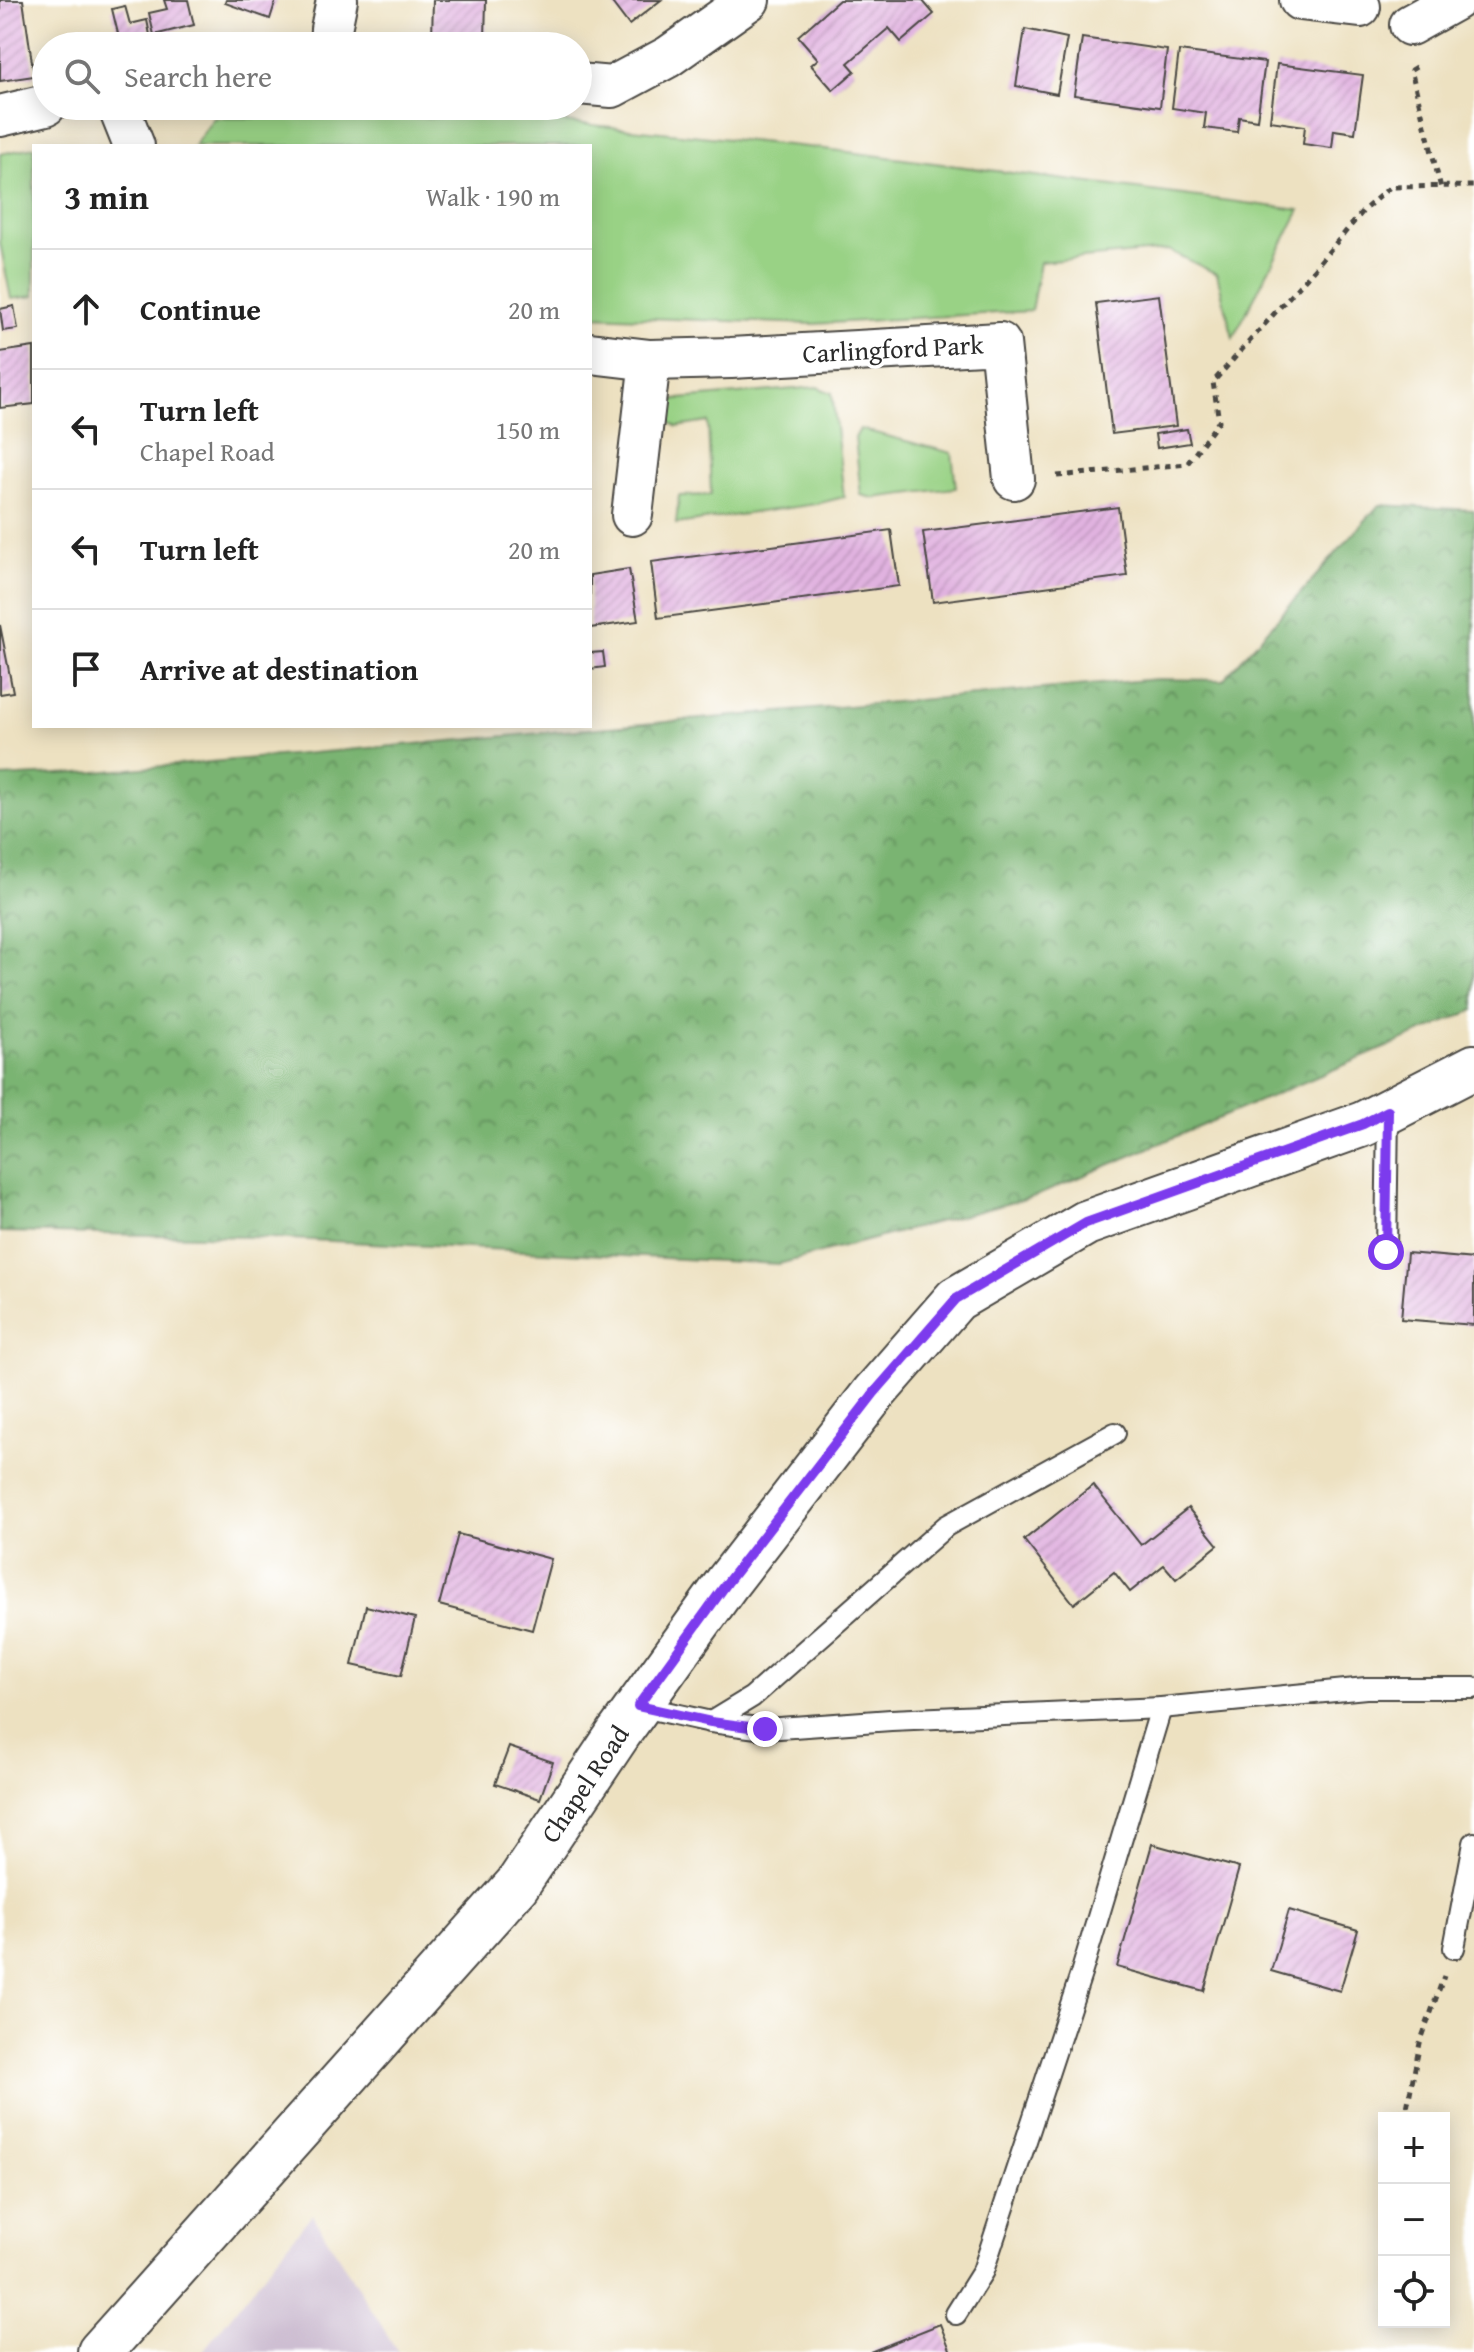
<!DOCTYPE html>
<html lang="en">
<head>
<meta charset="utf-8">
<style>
	:root { --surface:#fff; --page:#f2f2f2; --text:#222; --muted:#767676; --line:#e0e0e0 }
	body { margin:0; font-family:"Gentium Book Plus",serif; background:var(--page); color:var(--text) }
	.controls { position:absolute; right:24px; bottom:24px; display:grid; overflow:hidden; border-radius:0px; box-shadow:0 4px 20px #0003 }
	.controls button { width:72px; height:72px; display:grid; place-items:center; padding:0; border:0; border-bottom:2px solid var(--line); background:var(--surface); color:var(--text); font:40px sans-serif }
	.stop { position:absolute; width:24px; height:24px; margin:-18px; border:6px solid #7c3aed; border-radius:50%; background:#fff }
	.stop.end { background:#7c3aed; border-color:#fff; box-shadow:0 2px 8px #0008 }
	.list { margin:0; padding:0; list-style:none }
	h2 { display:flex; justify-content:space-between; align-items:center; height:104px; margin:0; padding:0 32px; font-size:34px }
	h2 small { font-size:26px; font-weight:400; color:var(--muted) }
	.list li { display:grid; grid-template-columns:52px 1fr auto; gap:24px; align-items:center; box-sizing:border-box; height:120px; padding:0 32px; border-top:2px solid var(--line) }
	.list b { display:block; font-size:30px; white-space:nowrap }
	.list p { margin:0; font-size:26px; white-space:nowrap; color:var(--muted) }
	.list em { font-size:26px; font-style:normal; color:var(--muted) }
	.icon { flex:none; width:44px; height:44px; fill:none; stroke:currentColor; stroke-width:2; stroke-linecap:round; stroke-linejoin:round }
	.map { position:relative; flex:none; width:1474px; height:2352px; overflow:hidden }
	.search { position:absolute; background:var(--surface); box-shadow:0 4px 20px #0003; left:32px; top:32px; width:560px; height:88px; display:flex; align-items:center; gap:20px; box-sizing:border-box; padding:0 28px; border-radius:44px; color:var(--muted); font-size:30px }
	.panel { position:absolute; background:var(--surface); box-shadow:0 4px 20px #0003; left:32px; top:144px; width:560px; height:584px; border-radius:0px }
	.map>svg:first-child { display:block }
</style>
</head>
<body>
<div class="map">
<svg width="1474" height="2352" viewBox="0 0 1474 2352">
	<defs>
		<pattern id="forest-crowns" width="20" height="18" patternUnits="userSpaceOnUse" patternTransform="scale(2)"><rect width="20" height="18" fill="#7ab472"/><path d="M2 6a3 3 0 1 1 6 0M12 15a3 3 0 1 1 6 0" fill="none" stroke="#64935e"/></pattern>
		<pattern id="building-hatch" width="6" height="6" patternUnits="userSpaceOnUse" patternTransform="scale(2)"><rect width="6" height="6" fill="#e1b2e0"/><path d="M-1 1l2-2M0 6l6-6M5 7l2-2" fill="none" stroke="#c199c0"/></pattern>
	</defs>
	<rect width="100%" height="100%" fill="#fff"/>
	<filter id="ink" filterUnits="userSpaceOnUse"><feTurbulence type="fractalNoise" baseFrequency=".0125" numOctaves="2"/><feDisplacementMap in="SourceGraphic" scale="16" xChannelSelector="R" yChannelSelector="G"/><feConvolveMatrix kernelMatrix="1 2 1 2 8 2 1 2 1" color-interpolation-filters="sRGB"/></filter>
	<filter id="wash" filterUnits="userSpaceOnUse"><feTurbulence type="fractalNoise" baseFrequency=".006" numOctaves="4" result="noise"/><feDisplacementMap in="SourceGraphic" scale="32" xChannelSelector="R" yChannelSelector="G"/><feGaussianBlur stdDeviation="1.8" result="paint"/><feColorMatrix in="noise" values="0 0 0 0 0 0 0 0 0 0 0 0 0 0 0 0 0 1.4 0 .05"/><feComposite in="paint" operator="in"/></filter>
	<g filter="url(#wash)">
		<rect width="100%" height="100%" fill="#ede1c1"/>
		<path fill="#cdbed2" d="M312,2214l86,138h-196z"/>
		<g fill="#99d285" stroke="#627e58" stroke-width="2">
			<path d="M514,117l303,31 483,62 -67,128 -16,-64 -49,-24 -128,12 -9,49 -218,13 -223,-8v-170h-396l20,-28z"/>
			<path d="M34,147v149l-23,3 -11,-56v-89z"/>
			<path d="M817,387l15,6 12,104 -28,7 -140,20 3,-28 32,-1 -3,-73 -31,5 -14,-10 5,-17z"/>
			<path d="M860,429l92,24 4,35 -83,10 -12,-3 -6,-57z"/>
		</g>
		<path fill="url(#forest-crowns)" stroke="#52704e" stroke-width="2" d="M1379,505l95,5v500l-438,186 -257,68 -528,-27 -251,-5v-455l96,-5 1061,-93 66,1z"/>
		<g id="blocks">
			<g fill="url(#building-hatch)">
				<path d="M0,0h23l11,76 -34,5z"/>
				<path d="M164,0h24l6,25 -40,10 -5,-22 18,-4z"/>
				<path d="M226,0h50l-6,19 -45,-16z"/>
				<path d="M433,0h53l-1,39 -53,-1z"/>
				<path d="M610,0h51l-32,25z"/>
				<path d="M839,0h83l12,14 -33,28 -12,-14 -41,35 7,8 -22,19 -22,-25 7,-6 -20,-23z"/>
				<path d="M125,6l5,18 17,-4 4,20 -30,6 -9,-37z"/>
				<path d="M1025,29l42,9 -10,56 -41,-8z"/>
				<path d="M1082,38l85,12 -7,57 -86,-12z"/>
				<path d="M1179,51l86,11 -8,58 -18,-3 -2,15 -33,-4 2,-15 -34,-5z"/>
				<path d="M1277,64l86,11 -8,58 -21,-3 -2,18 -29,-4 2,-18 -35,-5z"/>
				<path d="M1159,295l17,131 -64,8 -16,-131z"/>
				<path d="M14,306l4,23 -15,2 -3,-22z"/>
				<path d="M34,347v57l-34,4v-56z"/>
				<path d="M1187,429l3,14 -33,5 -2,-14z"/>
				<path d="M1118,507l9,69 -194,26 -10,-70z"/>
				<path d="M891,530l8,56 -241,32 -7,-56z"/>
				<path d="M629,569l9,52 -48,7v-53z"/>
				<path d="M0,625l13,67 -13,2z"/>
				<path d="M603,652l2,15 -15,2v-16z"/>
				<path d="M1407,1253l67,6v66l-73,-6z"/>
				<path d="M1093,1485l48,60 47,-37 30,37 -42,34 -12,-14 -34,27 -16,-20 -40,32 -50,-64z"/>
				<path d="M458,1534l93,25 -19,71 -93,-25z"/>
				<path d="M366,1606l49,12 -14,58 -49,-11z"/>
				<path d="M509,1747l44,15 -13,37 -45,-15z"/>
				<path d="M1152,1844l87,24 -35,123 -87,-24z"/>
				<path d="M1289,1910l69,20 -18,61 -69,-20z"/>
				<path d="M940,2324l11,28h-81z"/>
			</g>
		</g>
	</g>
	<g filter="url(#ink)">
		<use href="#blocks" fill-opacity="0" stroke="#484642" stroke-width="2"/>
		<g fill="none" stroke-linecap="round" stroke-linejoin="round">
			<g stroke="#484642" stroke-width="24">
				<g id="lane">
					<path d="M1386,1252l2,-141"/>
					<path d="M638,1706l73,16 54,7 126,-9 270,-12 205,-20h108"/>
					<path d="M711,1722l41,-25 194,-171 169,-93"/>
					<path d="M1454,1948l20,-105"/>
					<path d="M956,2314l27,-43 98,-297 80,-266"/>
				</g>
			</g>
			<g stroke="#484642" stroke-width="44">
				<g id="street">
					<path d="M1300,0l60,7"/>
					<path d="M1410,25l45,-25"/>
					<path d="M330,46l1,-17 6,-29"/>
					<path d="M578,84l34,3 56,-30 81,-57"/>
					<path d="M118,106l16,40"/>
					<path d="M0,116l46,-11"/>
					<path d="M590,353l60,7 81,-2 269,-15 14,136"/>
					<path d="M632,515l18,-155"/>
				</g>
			</g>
			<g stroke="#484642" stroke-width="48">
				<path id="secondary" d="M100,2352l417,-467 102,-152 108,-150 147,-190 82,-94 130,-76 277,-99 111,-57"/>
			</g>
			<g stroke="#484642" stroke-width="5" stroke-dasharray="6 6" stroke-linecap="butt">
				<path d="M1416,67l-5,3 30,118"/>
				<path d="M1057,476l130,-12 32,-43 -6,-39 94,-105 58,-68 25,-22 84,-1"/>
				<path d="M1405,2118l15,-75 24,-67"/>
			</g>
			<use href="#lane" stroke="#fff" stroke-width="20"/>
			<use href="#street" stroke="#fff" stroke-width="40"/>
			<use href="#secondary" stroke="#fff" stroke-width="44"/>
		</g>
	</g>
	<g fill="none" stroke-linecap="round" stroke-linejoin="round" filter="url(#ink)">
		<path stroke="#7c3aed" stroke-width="10" d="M765,1729l-54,-7 -73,-16 89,-123 147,-190 82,-94 130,-76 277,-99 25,-13 -2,141"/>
	</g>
	<g text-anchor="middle" stroke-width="7" stroke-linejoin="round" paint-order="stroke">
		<g font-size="26" fill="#2b2b2b" stroke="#fff">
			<text transform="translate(893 349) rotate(-3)" y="9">Carlingford Park</text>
			<text transform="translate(585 1784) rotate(-56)" y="9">Chapel Road</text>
		</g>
	</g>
</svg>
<div class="controls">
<button>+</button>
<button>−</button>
<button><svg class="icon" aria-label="locate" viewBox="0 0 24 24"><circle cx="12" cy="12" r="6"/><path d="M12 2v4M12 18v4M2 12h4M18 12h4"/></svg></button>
</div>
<div class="stop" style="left:1386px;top:1252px"></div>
<div class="stop end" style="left:765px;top:1729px"></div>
<div class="search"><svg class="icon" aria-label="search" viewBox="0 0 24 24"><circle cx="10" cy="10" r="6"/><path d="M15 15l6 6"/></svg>Search here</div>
<section class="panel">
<h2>3 min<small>Walk · 190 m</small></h2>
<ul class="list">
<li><svg class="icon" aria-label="ahead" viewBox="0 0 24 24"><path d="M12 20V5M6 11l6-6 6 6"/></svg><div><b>Continue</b></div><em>20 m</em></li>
<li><svg class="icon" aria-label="left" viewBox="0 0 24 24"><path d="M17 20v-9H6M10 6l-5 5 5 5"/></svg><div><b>Turn left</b><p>Chapel Road</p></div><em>150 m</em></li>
<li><svg class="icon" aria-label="left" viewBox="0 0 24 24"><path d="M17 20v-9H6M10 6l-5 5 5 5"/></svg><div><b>Turn left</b></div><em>20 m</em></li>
<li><svg class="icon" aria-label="arrive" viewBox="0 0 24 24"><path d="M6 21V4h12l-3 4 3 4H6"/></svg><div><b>Arrive at destination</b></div></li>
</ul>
</section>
</div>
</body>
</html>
